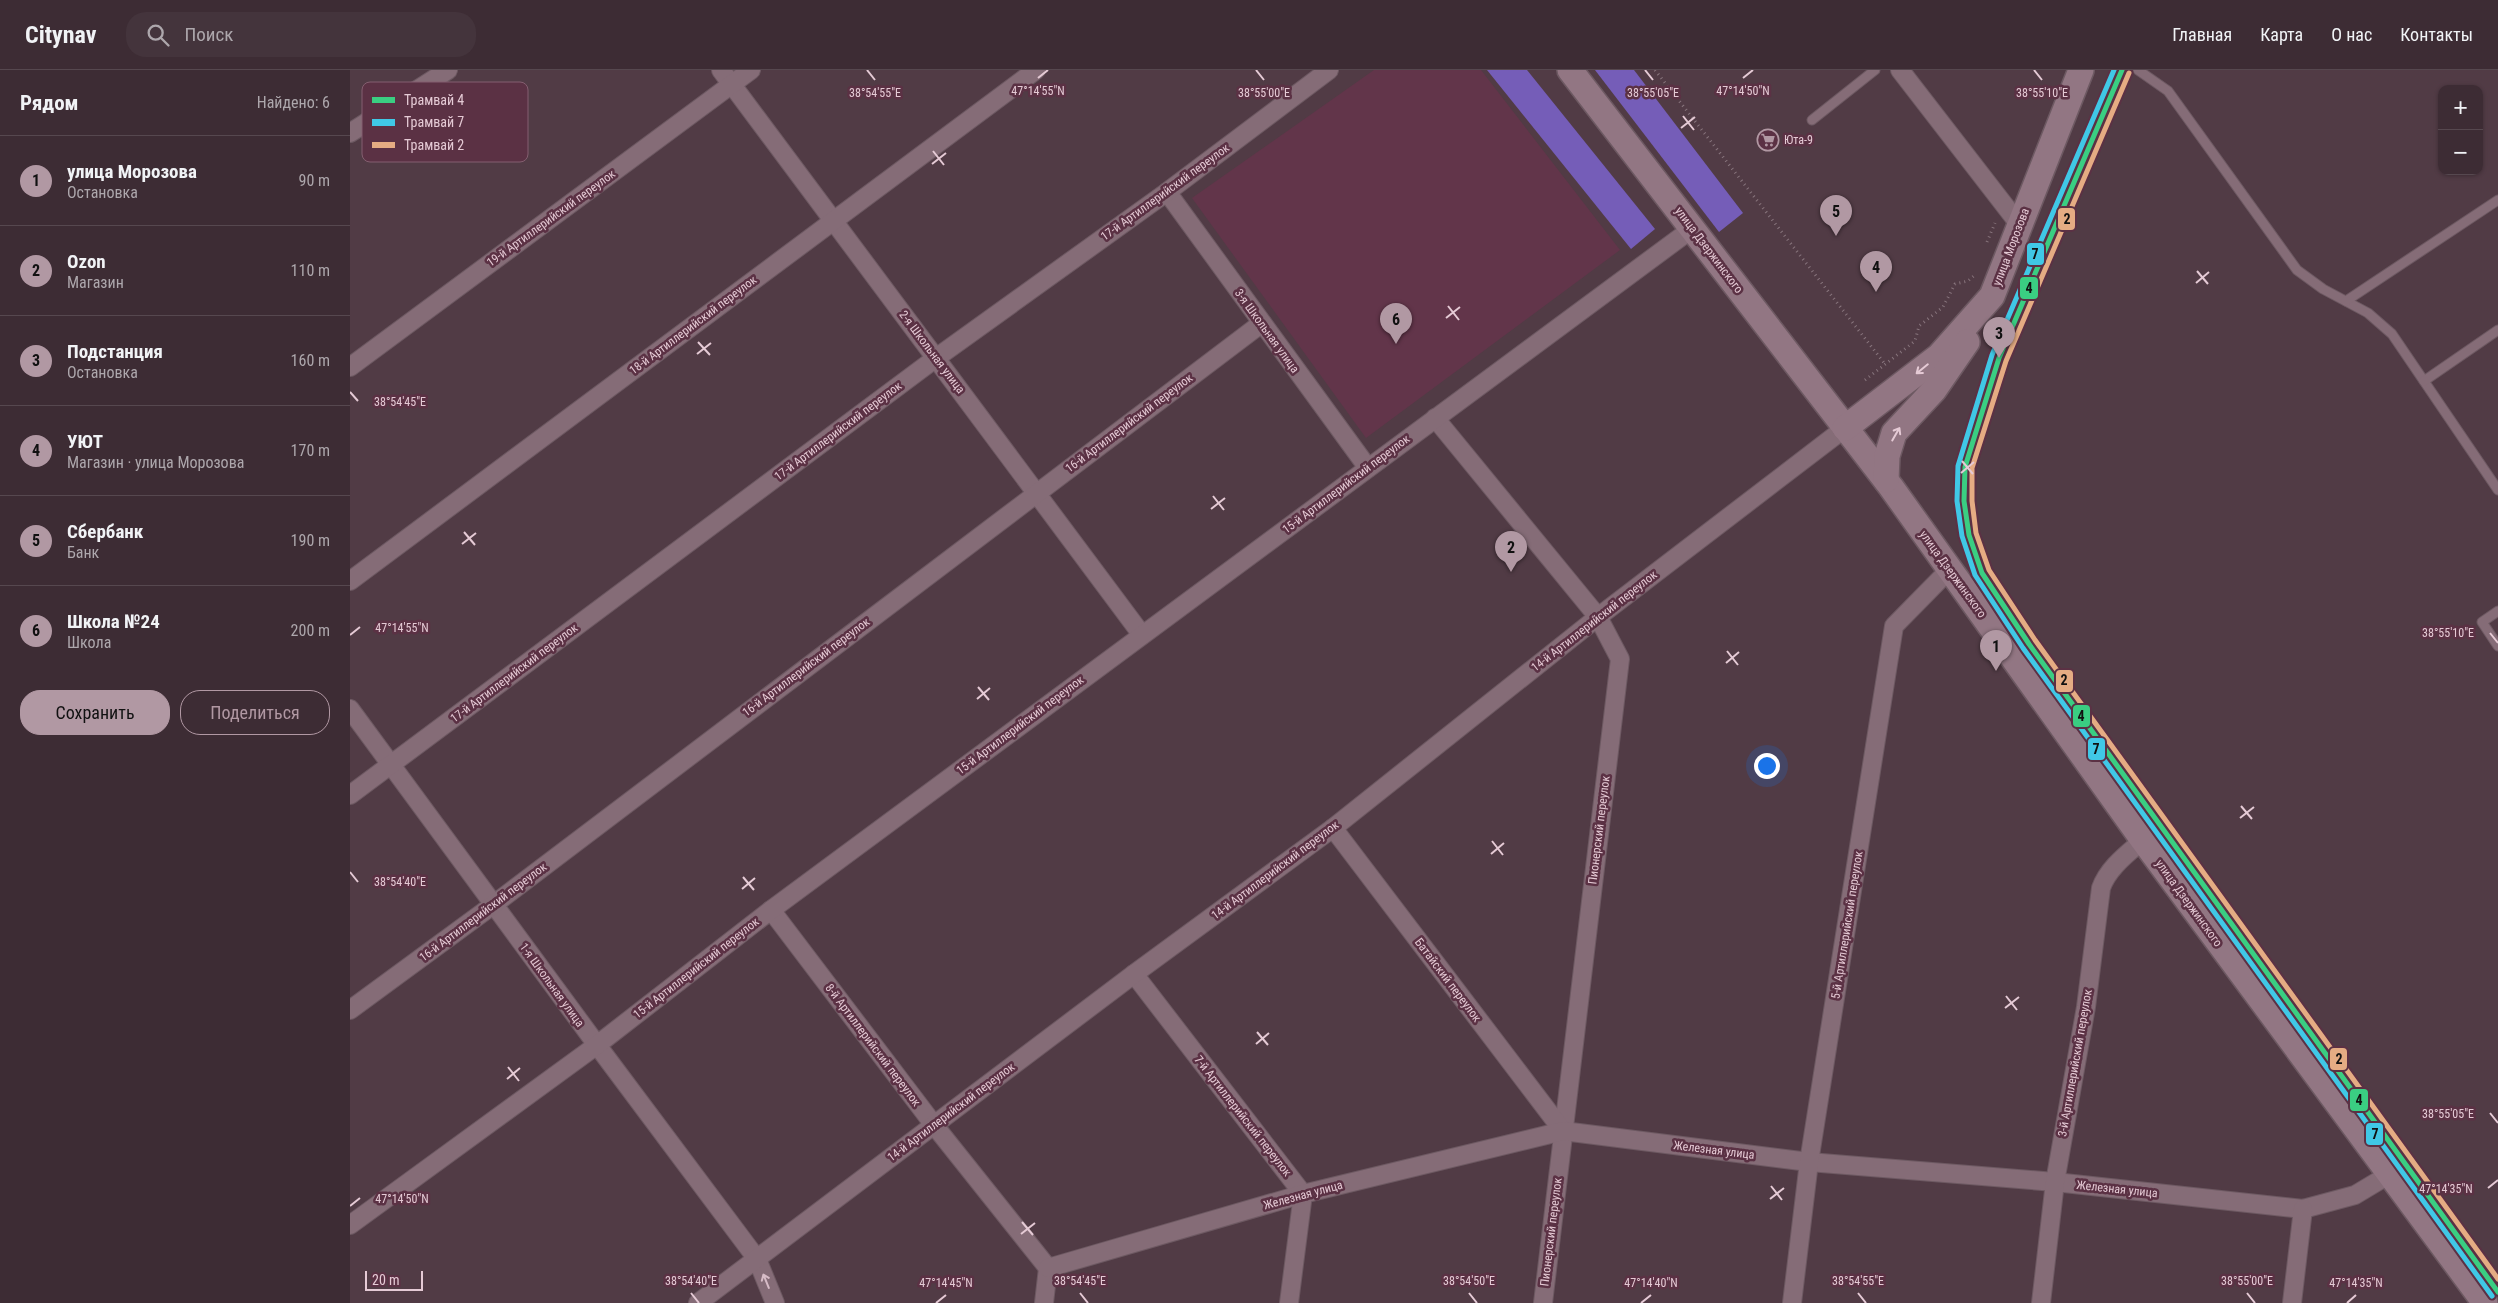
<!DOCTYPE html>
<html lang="ru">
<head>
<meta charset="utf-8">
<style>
	:root { --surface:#3d2c34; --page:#44343c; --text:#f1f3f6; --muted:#ada7ac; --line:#56484f; --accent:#b198a3 }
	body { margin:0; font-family:"Roboto Condensed",sans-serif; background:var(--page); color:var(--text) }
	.controls { position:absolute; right:15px; top:15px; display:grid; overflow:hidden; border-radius:10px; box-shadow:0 1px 4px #0004 }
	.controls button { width:45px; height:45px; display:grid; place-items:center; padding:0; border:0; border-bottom:1px solid var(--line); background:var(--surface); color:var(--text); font:25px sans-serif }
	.scale { position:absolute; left:15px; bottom:12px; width:58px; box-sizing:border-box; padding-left:5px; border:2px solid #e5cad5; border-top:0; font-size:14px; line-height:18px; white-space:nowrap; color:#e5cad5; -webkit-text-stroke:4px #5b3144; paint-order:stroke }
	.you { position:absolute; left:1416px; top:695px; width:18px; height:18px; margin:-12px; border:4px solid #fff; border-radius:50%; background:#1a73e8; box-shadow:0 0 0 8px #1a73e833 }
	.badge { display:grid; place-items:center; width:32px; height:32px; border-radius:50%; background:var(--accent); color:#111; font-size:16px; font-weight:700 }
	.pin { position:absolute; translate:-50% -41px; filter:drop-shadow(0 1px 2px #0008) }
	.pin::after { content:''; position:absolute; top:26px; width:18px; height:15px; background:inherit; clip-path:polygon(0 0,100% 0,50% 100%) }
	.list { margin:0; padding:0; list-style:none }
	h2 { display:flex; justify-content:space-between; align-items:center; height:65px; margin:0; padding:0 20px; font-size:21px }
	h2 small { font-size:16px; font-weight:400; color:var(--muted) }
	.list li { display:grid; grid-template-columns:32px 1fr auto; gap:15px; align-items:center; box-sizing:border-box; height:90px; padding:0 20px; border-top:1px solid var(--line) }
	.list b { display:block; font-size:19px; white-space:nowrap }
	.list p { margin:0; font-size:16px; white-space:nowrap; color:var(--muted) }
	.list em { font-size:16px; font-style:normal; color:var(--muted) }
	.actions { display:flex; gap:10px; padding:15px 20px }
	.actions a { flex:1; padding:11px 0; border:1px solid var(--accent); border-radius:20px; text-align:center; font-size:18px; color:var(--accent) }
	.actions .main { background:var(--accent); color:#111 }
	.icon { flex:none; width:28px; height:28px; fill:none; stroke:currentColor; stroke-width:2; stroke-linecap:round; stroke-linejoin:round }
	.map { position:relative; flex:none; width:2148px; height:1233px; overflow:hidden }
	header { display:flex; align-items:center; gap:30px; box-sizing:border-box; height:70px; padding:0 25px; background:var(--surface); border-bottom:1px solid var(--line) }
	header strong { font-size:24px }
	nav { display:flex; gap:28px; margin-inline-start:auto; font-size:18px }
	.search { width:350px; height:45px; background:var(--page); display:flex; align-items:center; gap:12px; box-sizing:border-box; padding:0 18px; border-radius:20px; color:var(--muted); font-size:19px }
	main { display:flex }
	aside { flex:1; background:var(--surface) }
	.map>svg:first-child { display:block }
</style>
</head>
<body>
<header>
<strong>Citynav</strong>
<div class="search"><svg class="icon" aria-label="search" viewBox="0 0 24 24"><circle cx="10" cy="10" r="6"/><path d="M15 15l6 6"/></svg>Поиск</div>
<nav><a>Главная</a><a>Карта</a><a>О нас</a><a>Контакты</a></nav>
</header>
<main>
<aside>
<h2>Рядом<small>Найдено: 6</small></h2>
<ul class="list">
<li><span class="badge">1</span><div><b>улица Морозова</b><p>Остановка</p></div><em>90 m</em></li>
<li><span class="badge">2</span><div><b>Ozon</b><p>Магазин</p></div><em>110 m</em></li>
<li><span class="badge">3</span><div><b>Подстанция</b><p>Остановка</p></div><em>160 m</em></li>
<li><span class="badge">4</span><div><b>УЮТ</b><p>Магазин · улица Морозова</p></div><em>170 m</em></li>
<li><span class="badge">5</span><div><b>Сбербанк</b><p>Банк</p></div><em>190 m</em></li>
<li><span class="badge">6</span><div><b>Школа №24</b><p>Школа</p></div><em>200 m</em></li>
</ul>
<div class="actions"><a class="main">Сохранить</a><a>Поделиться</a></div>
</aside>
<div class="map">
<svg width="2148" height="1233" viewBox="0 0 2148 1233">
	<rect width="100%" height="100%" fill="#513b45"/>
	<path fill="#62354a" d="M1024,0h107l139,180 -254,188 -174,-240z"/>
	<g fill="#755db8">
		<path d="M1137,0h40l128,159 -24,20z"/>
		<path d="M1245,0h39l109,143 -24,19z"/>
	</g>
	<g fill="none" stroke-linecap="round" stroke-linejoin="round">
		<g stroke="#6d5962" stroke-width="11">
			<g id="service">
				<path d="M1788,0l30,21 129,179 26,19 45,24 24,21 106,156"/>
				<path d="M1462,50l63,-50"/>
				<path d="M1996,231l152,-101"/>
				<path d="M2074,311l74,-51"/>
				<path d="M2148,541l-16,11 16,24"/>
			</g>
		</g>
		<g stroke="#6d5962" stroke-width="20">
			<g id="minor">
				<path d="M371,0l421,565"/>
				<path d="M1550,0l119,154"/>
				<path d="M0,63l98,-63"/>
				<path d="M817,122l201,276"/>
				<path d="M0,297l401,-297"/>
				<path d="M1085,348l163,199 22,42 -77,644"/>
				<path d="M0,511l686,-511"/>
				<path d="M0,639l247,336 160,214 18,44"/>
				<path d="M0,725l586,-437 231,-166 162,-122"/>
				<path d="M983,758l230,303"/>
				<path d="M421,840l163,215 114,143 -4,35"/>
				<path d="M784,904l169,220 -14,109"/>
				<path d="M0,940l143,-105 769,-582"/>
				<path d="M0,1155l247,-180 174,-135 922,-682"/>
				<path d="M698,1198l255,-74 260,-63 246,31 246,20 248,27 52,-14 35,-21"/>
				<path d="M348,1233l436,-329 199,-146 265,-211 247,-189"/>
				<path d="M1442,1233l17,-141 85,-536 56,-57"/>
				<path d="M1691,1233l14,-121 31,-175 15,-119c7,-20 26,-34 42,-48"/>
				<path d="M1942,1233l11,-94"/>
			</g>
		</g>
		<g stroke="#6d5962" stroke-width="28">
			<g id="secondary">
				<path d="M1220,0l321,417 252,353 342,463"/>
				<path d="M1495,358l94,-72 53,-60 89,-226"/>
				<path d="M1536,410l1,-24 7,-23 40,-43 33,-48"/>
			</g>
		</g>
		<g stroke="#88757d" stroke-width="3" stroke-dasharray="1 4" stroke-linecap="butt">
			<path d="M1305,0l230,294"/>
			<path d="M1637,172l8,-19"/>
			<path d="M1515,310l50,-39 4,-15 24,-19 12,-23 13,-3 8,-7"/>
		</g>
		<use href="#service" stroke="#856c77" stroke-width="9"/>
		<use href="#minor" stroke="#856c77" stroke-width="18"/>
		<use href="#secondary" stroke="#927683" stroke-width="25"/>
		<g stroke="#5b3144" stroke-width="9">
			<path id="tram-1" d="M1772,0l-123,288 -34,109 -1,34 5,34 13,38 47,71 469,648"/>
		</g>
		<g stroke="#5b3144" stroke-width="9">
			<path id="tram-2" d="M1764,0l-122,285 -34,111 -1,35 5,35 13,39 48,73 469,648"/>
		</g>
		<g stroke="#5b3144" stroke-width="9">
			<path id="tram-3" d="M1779,3l-123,288 -34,107v33l4,32 13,37 46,70 463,639"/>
		</g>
		<use href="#tram-1" stroke="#3ace82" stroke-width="5"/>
		<use href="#tram-2" stroke="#40c8e6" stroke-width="5"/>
		<use href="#tram-3" stroke="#e5ac83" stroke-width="5"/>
	</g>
	<defs><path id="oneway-shaft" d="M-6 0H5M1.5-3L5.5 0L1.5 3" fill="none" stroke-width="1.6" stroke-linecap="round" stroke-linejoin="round" transform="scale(1.25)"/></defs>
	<g stroke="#e5cad5">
		<use href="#oneway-shaft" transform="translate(1572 299) rotate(141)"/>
		<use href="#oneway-shaft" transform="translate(1546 364) rotate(-60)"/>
	</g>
	<use stroke="#d7bcc7" href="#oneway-shaft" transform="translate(416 1211) rotate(-112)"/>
	<path fill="none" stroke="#e5cad5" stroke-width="2" d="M517,0l8,10M906,0l8,10M1295,0l8,10M1684,0l8,10M688,8l10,-8M1393,8l10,-8M1333,46l11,14M1331,58l14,-11M583,81l11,14M582,94l14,-11M1847,201l11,13M1846,213l13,-11M1098,236l11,14M1096,248l14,-11M348,272l12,13M347,284l14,-11M0,322l8,9M1612,391l11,13M1611,403l13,-11M863,426l11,14M861,439l14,-11M114,462l11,13M112,474l14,-11M2140,563l8,10M0,565l10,-8M1377,581l11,14M1376,593l13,-11M628,617l11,13M627,629l13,-11M1891,736l11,13M1890,748l14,-11M1142,771l11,14M1141,784l13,-11M0,802l8,10M393,807l11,13M392,819l13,-11M1656,926l11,14M1655,938l14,-11M907,962l11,13M906,974l13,-11M158,997l11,14M157,1009l13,-11M2140,1043l8,10M1421,1116l11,14M2138,1118l10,-8M1420,1129l14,-11M0,1136l10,-8M672,1152l11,13M671,1164l14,-11M341,1223l8,10M730,1223l8,10M1119,1223l8,10M1508,1223l8,10M1897,1223l8,10M586,1233l10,-8M1291,1233l10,-8M1997,1233l9,-8"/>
	<defs>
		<g id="supermarket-ring" transform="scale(1.125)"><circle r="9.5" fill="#5b3144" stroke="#b198a3" stroke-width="1.5"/><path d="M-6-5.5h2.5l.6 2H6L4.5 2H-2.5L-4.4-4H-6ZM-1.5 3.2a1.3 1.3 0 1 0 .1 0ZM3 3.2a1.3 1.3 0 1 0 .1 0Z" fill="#b198a3"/></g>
	</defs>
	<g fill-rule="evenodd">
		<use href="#supermarket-ring" x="1418" y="70"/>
	</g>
	<g text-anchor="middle" stroke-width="5" stroke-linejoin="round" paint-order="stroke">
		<g font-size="12" fill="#e5cad5" stroke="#5b3144" text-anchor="start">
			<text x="1434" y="74">Юта-9</text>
		</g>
		<g font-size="12" fill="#e5cad5" stroke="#5b3144">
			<text transform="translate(815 122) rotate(-36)" y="4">17-й Артиллерийский переулок</text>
			<text transform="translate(201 148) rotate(-36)" y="4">19-й Артиллерийский переулок</text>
			<text transform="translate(1661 177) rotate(-69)" y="4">улица Морозова</text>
			<text transform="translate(1359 180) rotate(53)" y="4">улица Дзержинского</text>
			<text transform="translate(343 255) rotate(-37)" y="4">18-й Артиллерийский переулок</text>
			<text transform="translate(917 261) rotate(54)" y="4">3-я Школьная улица</text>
			<text transform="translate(582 282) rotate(53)" y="4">2-я Школьная улица</text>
			<text transform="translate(779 353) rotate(-37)" y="4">16-й Артиллерийский переулок</text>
			<text transform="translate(488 361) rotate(-37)" y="4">17-й Артиллерийский переулок</text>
			<text transform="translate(996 414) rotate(-37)" y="4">15-й Артиллерийский переулок</text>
			<text transform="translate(1603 504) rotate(54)" y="4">улица Дзержинского</text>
			<text transform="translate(1244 551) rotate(-38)" y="4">14-й Артиллерийский переулок</text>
			<text transform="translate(456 597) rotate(-37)" y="4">16-й Артиллерийский переулок</text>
			<text transform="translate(164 603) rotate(-37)" y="4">17-й Артиллерийский переулок</text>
			<text transform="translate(670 655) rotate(-37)" y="4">15-й Артиллерийский переулок</text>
			<text transform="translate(1249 760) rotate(-83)" y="4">Пионерский переулок</text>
			<text transform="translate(925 800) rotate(-37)" y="4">14-й Артиллерийский переулок</text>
			<text transform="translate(1839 833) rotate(54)" y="4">улица Дзержинского</text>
			<text transform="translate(133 842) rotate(-37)" y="4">16-й Артиллерийский переулок</text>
			<text transform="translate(1497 855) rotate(-81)" y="4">5-й Артиллерийский переулок</text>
			<text transform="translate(346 898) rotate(-38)" y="4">15-й Артиллерийский переулок</text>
			<text transform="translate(1098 910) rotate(53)" y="4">Батайский переулок</text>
			<text transform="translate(202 915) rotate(54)" y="4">1-я Школьная улица</text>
			<text transform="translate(523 975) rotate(53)" y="4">8-й Артиллерийский переулок</text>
			<text transform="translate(1725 993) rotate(-80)" y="4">3-й Артиллерийский переулок</text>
			<text transform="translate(601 1042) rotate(-37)" y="4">14-й Артиллерийский переулок</text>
			<text transform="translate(893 1046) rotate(52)" y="4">7-й Артиллерийский переулок</text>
			<text transform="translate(1364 1080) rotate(7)" y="4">Железная улица</text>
			<text transform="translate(1767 1119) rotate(6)" y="4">Железная улица</text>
			<text transform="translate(953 1125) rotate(-15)" y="4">Железная улица</text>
			<text transform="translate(1201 1162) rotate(-83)" y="4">Пионерский переулок</text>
		</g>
	</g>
	<rect x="12" y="12" width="166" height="80" rx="8" fill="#5b3144" stroke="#845f70" stroke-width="1"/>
	<rect x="22" y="27" width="23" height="6" fill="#3ace82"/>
	<rect x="22" y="49" width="23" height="7" fill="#40c8e6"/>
	<rect x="22" y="72" width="23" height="6" fill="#e5ac83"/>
	<g font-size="14" fill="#e5cad5">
		<text x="54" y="35">Трамвай 4</text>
		<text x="54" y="57">Трамвай 7</text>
		<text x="54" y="80">Трамвай 2</text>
	</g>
	<g font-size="12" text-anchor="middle" fill="#e5cad5" stroke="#5b3144" stroke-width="5" stroke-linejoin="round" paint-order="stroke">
		<text x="688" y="25">47°14'55"N</text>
		<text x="1393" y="25">47°14'50"N</text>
		<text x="525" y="27">38°54'55"E</text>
		<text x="914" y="27">38°55'00"E</text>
		<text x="1303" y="27">38°55'05"E</text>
		<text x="1692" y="27">38°55'10"E</text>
		<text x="50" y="336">38°54'45"E</text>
		<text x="52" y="562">47°14'55"N</text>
		<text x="2098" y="567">38°55'10"E</text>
		<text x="50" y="816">38°54'40"E</text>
		<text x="2098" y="1048">38°55'05"E</text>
		<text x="2096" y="1123">47°14'35"N</text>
		<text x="52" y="1133">47°14'50"N</text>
		<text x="341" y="1215">38°54'40"E</text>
		<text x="730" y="1215">38°54'45"E</text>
		<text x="1119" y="1215">38°54'50"E</text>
		<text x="1508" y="1215">38°54'55"E</text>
		<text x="1897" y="1215">38°55'00"E</text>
		<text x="596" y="1217">47°14'45"N</text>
		<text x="1301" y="1217">47°14'40"N</text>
		<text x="2006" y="1217">47°14'35"N</text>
	</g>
	<g stroke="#5b3144" stroke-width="2">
		<rect x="1707" y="137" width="19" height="24" rx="5" fill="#e5ac83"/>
		<rect x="1676" y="172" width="19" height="24" rx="5" fill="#40c8e6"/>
		<rect x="1669" y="206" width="20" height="24" rx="5" fill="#3ace82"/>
		<rect x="1705" y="599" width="19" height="24" rx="5" fill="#e5ac83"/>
		<rect x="1722" y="634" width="19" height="24" rx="5" fill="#3ace82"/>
		<rect x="1737" y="667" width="19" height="24" rx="5" fill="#40c8e6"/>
		<rect x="1979" y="977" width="19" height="24" rx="5" fill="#e5ac83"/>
		<rect x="1999" y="1018" width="20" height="24" rx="5" fill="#3ace82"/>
		<rect x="2015" y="1052" width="19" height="24" rx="5" fill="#40c8e6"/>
	</g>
	<g font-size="14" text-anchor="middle" font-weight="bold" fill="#111">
		<text x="1717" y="154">2</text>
		<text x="1685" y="189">7</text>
		<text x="1679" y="223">4</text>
		<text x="1714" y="615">2</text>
		<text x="1731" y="651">4</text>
		<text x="1746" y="684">7</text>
		<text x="1989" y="994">2</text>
		<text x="2009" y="1035">4</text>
		<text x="2025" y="1069">7</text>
	</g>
</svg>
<div class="controls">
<button>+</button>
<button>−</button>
</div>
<div class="scale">20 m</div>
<div class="you"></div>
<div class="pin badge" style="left:1646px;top:601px">1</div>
<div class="pin badge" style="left:1161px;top:502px">2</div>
<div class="pin badge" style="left:1649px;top:288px">3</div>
<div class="pin badge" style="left:1526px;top:222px">4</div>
<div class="pin badge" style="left:1486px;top:166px">5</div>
<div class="pin badge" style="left:1046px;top:274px">6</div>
</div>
</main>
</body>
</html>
